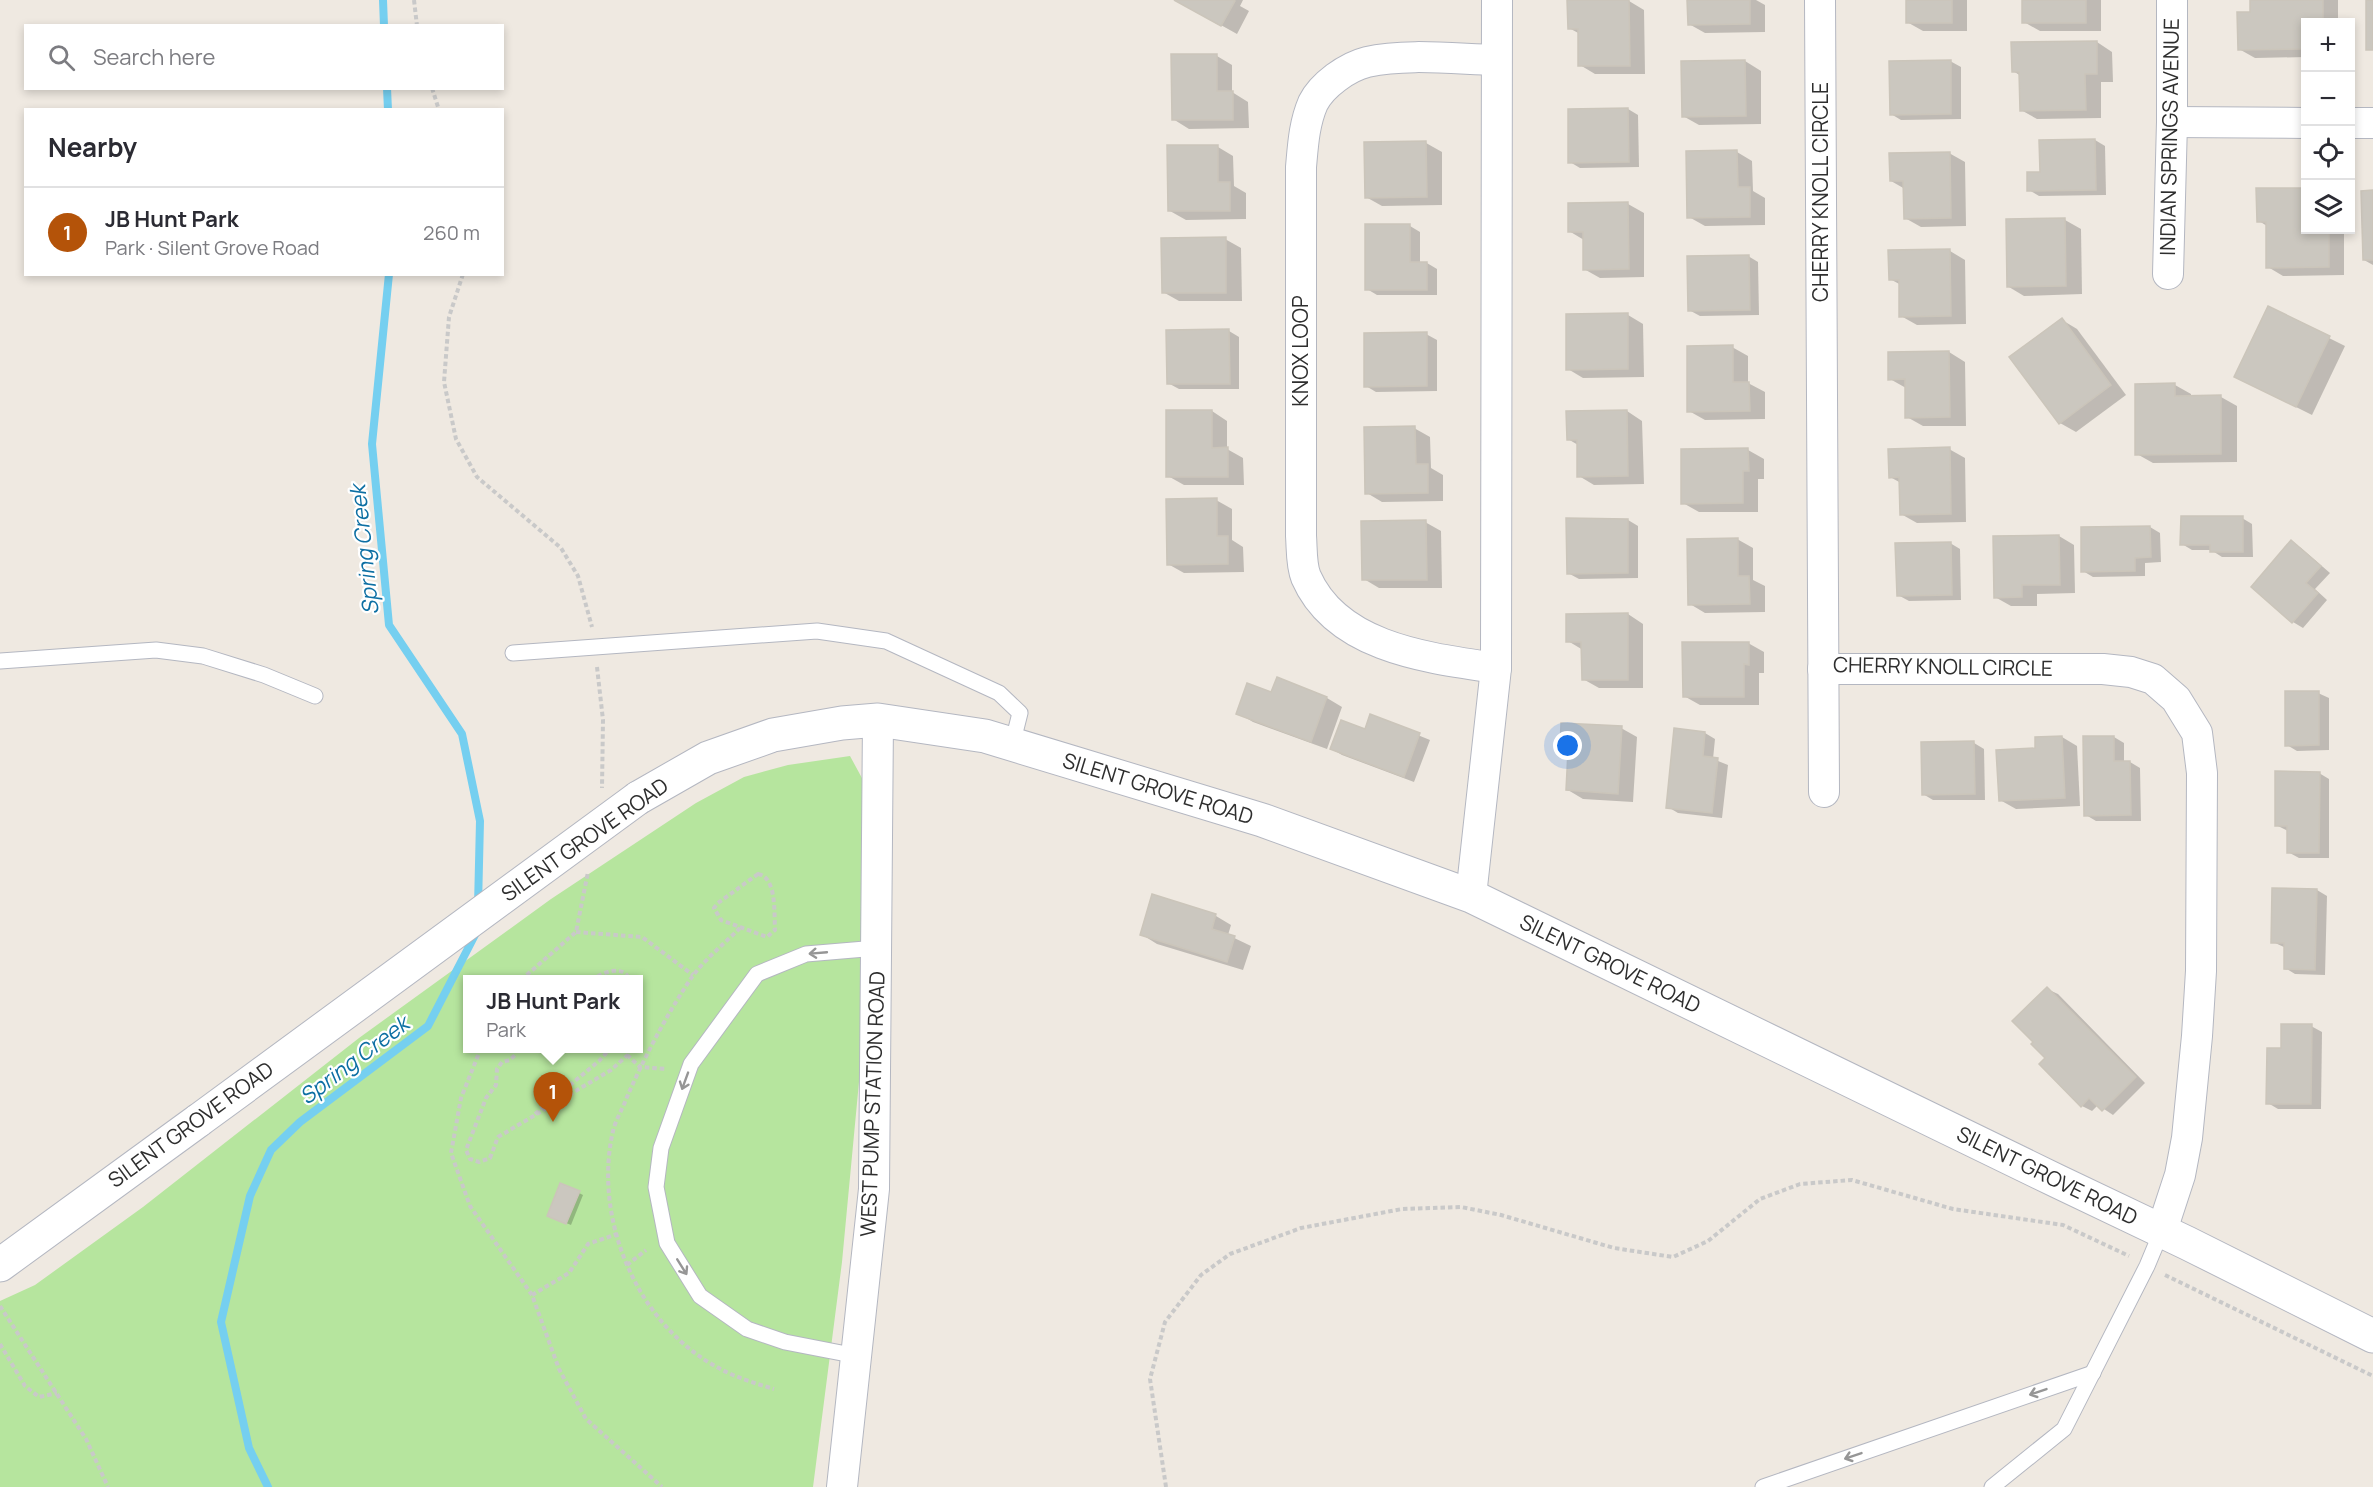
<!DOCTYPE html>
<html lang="en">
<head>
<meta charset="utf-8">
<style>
	:root { --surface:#fff; --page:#f2f2f3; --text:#2b2b33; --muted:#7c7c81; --line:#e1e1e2; --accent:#b45309 }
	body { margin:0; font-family:Manrope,sans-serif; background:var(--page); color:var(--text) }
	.controls { position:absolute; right:18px; top:18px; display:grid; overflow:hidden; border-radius:0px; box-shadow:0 3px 9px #0003 }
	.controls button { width:54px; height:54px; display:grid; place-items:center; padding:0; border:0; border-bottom:2px solid var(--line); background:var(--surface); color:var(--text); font:30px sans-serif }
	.you { position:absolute; left:1568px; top:746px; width:21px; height:21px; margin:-15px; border:4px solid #fff; border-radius:50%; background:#1a73e8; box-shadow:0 0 0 9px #1a73e833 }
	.badge { display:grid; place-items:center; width:39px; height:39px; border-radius:50%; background:var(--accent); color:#fff; font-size:20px; font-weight:700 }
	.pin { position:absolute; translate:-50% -50px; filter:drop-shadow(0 2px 3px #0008) }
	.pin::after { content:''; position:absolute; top:32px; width:21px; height:18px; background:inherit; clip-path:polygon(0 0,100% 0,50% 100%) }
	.popup { position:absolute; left:463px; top:975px; width:180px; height:78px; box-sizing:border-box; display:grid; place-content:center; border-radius:0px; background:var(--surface); filter:drop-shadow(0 2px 4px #0005); font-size:20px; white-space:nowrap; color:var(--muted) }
	.popup b { font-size:22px; color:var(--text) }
	.popup::after { content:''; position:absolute; left:50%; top:100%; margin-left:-12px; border:12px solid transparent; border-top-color:var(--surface) }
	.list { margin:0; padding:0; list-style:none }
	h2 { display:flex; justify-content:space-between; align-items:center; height:78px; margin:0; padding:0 24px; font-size:26px }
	h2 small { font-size:20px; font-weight:400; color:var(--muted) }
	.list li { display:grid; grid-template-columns:39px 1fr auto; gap:18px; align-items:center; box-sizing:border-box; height:90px; padding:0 24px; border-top:2px solid var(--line) }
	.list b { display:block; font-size:22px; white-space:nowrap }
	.list p { margin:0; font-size:20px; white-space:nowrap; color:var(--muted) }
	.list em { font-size:20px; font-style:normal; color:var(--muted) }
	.icon { flex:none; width:33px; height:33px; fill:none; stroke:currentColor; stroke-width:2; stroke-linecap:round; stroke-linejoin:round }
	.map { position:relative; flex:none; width:2373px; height:1487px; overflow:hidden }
	.search { position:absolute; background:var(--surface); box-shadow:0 3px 9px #0003; left:24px; top:24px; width:480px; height:66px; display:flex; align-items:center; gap:15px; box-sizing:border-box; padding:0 21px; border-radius:0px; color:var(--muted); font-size:22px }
	.panel { position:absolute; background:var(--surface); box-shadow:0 3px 9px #0003; left:24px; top:108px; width:480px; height:168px; border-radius:0px }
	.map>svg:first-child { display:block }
</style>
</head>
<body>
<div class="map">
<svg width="2373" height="1487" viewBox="0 0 2373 1487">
	<rect width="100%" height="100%" fill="#efe9e1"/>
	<path fill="#b6e59e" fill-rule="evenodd" d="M850,756l19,35 3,153 -30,318 -29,225h-813v-186l35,-16 108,-78 216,-169 192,-139 145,-96 48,-26 44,-12zM468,980h170v68h-170z"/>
	<g fill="#0003">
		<path d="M1176,0h67l-3,6 9,5 -12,23z"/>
		<path d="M1688,0h68l9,5v27l-60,1 -16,-9z"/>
		<path d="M1907,0h60v31h-44l-16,-9z"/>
		<path d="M2024,0h77v31h-61l-16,-9z"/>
		<path d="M2252,0h86v22h-32v35l-51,1 -16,-9 13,-36z"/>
		<path d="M1629,1l15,9 1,64h-50l-15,-9v-31l-11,-6z"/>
		<path d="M2097,42l15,10 1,30h-12v36l-64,1 -16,-9v-34l-8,-5z"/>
		<path d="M1217,56l15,9v27l16,10 1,26 -60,1 -16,-10z"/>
		<path d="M1745,61l16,10v53l-62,1 -16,-9v-54z"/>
		<path d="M1950,61l11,6v52l-60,1 -10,-6z"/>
		<path d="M1628,109l10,6 1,52 -59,1 -10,-6z"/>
		<path d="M2095,140l10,6 1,49 -67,1 -10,-6 12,-17z"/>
		<path d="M1426,143l16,9v53l-60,1 -16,-9z"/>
		<path d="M1218,147l15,9 1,30 12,7v26l-60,1 -16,-9z"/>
		<path d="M1737,152l15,9 1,30 12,7v27l-60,1 -16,-9z"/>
		<path d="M1949,153l16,9 1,64 -45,1 -16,-9v-29l-14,-8z"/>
		<path d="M2306,189v41h38v45l-61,1 -15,-9 -1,-41 -8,-5z"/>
		<path d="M2373,192v73l-9,-5z"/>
		<path d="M2350,197l3,1v20l-3,1z"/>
		<path d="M1628,204l16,9v64l-44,1 -16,-9v-29l-15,-9z"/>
		<path d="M2065,220l16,9 1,65 -58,2 -15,-9 -1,-66z"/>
		<path d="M1367,226h43l10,6v31h7l10,6v26h-60l-10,-6z"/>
		<path d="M1225,239l16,9 1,53h-63l-16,-9z"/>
		<path d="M1950,251l15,9 1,64 -49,1 -16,-9v-31l-11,-6z"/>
		<path d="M1748,256l10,6 1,53 -59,1 -11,-6z"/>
		<path d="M2269,308l76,38 -33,69 -76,-38z"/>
		<path d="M1628,315l15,9 1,53 -61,1 -15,-9z"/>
		<path d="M2062,320l15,9 49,66 -50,37 -16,-9z"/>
		<path d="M1229,331l10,6v52h-60l-11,-6z"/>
		<path d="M1426,334l11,6v51l-61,1 -10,-6z"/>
		<path d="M1732,347l16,9v27l17,9v27l-60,1 -16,-9z"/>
		<path d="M1949,352l16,10 1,64h-43l-16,-9 -1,-29 -16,-9 -1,-26z"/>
		<path d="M2175,385l16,9v3h30l16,9v56l-84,1 -16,-9z"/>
		<path d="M1212,411l15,10v28l16,9 1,27h-60l-16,-9z"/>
		<path d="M1627,411l15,10 2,63 -50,1 -15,-9 -1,-31 -10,-6z"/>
		<path d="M1414,428l16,9 1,31 12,7v26l-61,1 -15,-9z"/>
		<path d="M1949,449l16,9 1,64 -49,1 -16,-9v-31l-11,-6z"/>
		<path d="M1748,450l16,9v20h-6v33h-59l-16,-9z"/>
		<path d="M1216,500l16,9v31l11,7 1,25 -60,1 -16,-9z"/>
		<path d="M2242,518l10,6 1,33h-31l-11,-7h-19l-10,-6z"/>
		<path d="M1628,520l10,6v52l-59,1 -11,-6z"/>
		<path d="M1425,522l16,9 1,57h-63l-15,-9z"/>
		<path d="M2150,527l10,6 1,29 -16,1v13l-52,1 -10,-6z"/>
		<path d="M2059,536l15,9 1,48 -38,1v12h-26l-16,-9z"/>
		<path d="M1737,539l16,9v32l12,6v26l-60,1 -15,-9z"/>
		<path d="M2291,542l10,6 29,25 -15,16 12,11 -24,28 -10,-6 -40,-35z"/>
		<path d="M1950,543l10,6 1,51 -52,1 -11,-6z"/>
		<path d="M1628,614l15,10v64h-44l-16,-9v-29l-15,-9z"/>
		<path d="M1748,643l16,9v21h-5v32h-59l-16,-9z"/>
		<path d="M1278,679l49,19 15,9 -15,42 -74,-27 -15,-9 34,-19z"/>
		<path d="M2318,693l11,5v52l-32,1 -10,-6z"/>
		<path d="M1371,716l59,24 -16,42 -72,-27 -10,-6 34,-18z"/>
		<path d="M1621,728l16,9 -4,65 -50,-3 -15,-9 2,-36 -9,-4z"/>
		<path d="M1705,733l10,6 -2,20 15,6 -6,53 -44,-5 -10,-6z"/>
		<path d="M2062,737l15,9 3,60 -64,3 -16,-9 37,-50z"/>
		<path d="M2114,737l10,6v19h6l10,6 1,53h-45l-10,-6z"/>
		<path d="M1974,743l10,6 1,51h-52l-10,-6z"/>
		<path d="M2319,773l10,6v79h-30l-11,-6v-21l-12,-6z"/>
		<path d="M2317,890l10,6 -2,79 -30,-1 -10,-6 1,-20 -13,-6z"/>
		<path d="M1153,896l63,20 15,9 -3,10 23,11 -8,24 -86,-26 -16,-10z"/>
		<path d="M2047,989l11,5 87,89 -32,32 -15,-10 -6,6 -10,-5 -47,-64z"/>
		<path d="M2311,1026l11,6 -1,77h-43l-10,-6 14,-53z"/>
		<path d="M579,1193l4,2 -12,30 -17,-7z"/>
	</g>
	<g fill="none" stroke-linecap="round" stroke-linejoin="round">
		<g stroke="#75cff0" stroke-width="8">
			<path d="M383,0l1,26"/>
			<path d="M387,88l1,22"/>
			<path d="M389,274l-17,170 17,181 73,109 18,87 -2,85"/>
			<path d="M268,1487l-19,-39 -28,-126 29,-126 21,-46 29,-28 128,-96 49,-95"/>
		</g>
	</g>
	<g fill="#cbc7bf" stroke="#cbc5ba" stroke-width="1.5">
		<path d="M1174,0h59l2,1 -14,25z"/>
		<path d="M1567,0h62l1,66h-52v-37h-10z"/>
		<path d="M1687,0h63v24l-62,1z"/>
		<rect x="1906" y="0" width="46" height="23"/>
		<rect x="2022" y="0" width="64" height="23"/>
		<path d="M2250,0h73v22h-17v27l-68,1 -1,-38h13z"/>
		<rect x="2366" y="0" width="7" height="50"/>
		<path d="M2097,41v33h-12l1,36 -66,1 -1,-39h-7l-1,-30z"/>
		<path d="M1171,54h46v37h16v29h-61z"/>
		<path d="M1745,60l1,56 -64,1 -1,-56z"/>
		<path d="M1951,60v54l-61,1 -1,-54z"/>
		<path d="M1628,108l1,54 -61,1v-54z"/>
		<path d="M2095,139l1,51 -69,1v-19h13l-1,-32z"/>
		<path d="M1426,141l1,56 -62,1 -1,-56z"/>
		<path d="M1167,145h51v37h12v29h-62z"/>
		<path d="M1737,150l1,37h12v30l-63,1 -1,-67z"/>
		<path d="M1950,152l1,66 -47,1 -1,-38h-13l-1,-28z"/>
		<path d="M2256,188h50v42h23v37l-63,1v-46h-9z"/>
		<path d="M2373,190v70h-10l-2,-69z"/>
		<path d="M1628,202l1,67 -46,1v-38h-15v-29z"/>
		<path d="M2065,218l1,68 -59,1 -1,-68z"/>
		<path d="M1365,224h45v38h17v28h-62z"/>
		<path d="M1226,237v56h-64l-1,-55z"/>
		<path d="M1950,249l1,67 -52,1v-37h-10l-1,-30z"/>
		<path d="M1749,255l1,55 -62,1 -1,-55z"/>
		<path d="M2268,306l62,30 -34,71 -62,-30z"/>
		<path d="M1628,313v56l-62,1v-56z"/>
		<path d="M2062,318l49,67 -52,39 -50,-67z"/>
		<path d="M1229,329l1,55h-63l-1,-54z"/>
		<path d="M1427,332v54l-63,1v-54z"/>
		<path d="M1733,345v37h16l1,29 -63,1v-66z"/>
		<path d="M1949,351l1,66 -45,1v-39l-17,1v-28z"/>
		<path d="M2175,383v13l46,-1v59l-86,1v-71z"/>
		<path d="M1166,410h46v38l16,-1v30h-62z"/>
		<path d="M1627,410l1,66 -51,1v-37h-10l-1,-29z"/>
		<path d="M1415,426l1,38h12v29l-63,1 -1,-67z"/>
		<path d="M1950,447l1,67 -51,1 -1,-38 -10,1 -1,-29z"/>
		<path d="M1748,448l1,23h-6v32l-62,1v-55z"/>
		<path d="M1217,498v38h11v28l-61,1 -1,-66z"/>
		<path d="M2181,516h62v36h-33v-7h-30z"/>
		<path d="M1566,518l62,1v54l-61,1z"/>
		<path d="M1426,520l1,60h-65l-1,-59z"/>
		<path d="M2150,526l1,31 -16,1v13l-54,1v-45z"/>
		<path d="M2059,535l1,50h-38v12l-28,1 -1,-62z"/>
		<path d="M1738,538v38h11l1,28 -62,1 -1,-66z"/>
		<path d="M2291,540l30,26 -15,17 12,10 -26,30 -41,-36z"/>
		<path d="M1951,542l1,53 -55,1 -2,-53z"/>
		<path d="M1628,613v67h-46l-1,-38h-15v-28z"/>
		<path d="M1682,642h67v23l-5,-1v33h-61z"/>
		<path d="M1277,677l50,20 -16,45 -75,-28 11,-31 24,9z"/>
		<path d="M2285,691h34v54l-34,1z"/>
		<path d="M1370,714l50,19 -16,44 -74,-28 11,-29 24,9z"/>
		<path d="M1561,723l61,3 -4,68 -52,-4 2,-39 -8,-1z"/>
		<path d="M1674,728l31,4 -2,24 15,2 -6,55 -46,-5z"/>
		<path d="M2062,736l3,62 -66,3 -3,-51 39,-2v-11z"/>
		<path d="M2083,736h31v25h16l1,54 -47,1z"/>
		<path d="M1974,741l1,53 -53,1 -1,-53z"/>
		<path d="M2275,771l45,1 -1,81h-32v-27h-12z"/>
		<path d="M2272,888l45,1 -2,81 -31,-1v-26h-13z"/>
		<path d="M1152,894l64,20 -4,15 23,7 -8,26 -87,-27z"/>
		<path d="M2047,987l89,90 -34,34 -13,-13 -8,9 -42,-43 6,-6 -14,-14 2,-2 -21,-21z"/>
		<path d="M2281,1024h31l-1,80h-45l1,-56h14z"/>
		<path d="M560,1183l20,8 -14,33 -19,-8z"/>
	</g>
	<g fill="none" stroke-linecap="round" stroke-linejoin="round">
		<g stroke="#b4b7c1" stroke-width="17">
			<g id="lane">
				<path d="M513,653l304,-22 69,10 113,52 21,20 -8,32"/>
				<path d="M0,661l156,-11 47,6 61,19 51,21"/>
				<path d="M857,1356l-72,-14 -38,-13 -47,-33 -33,-53 -11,-56 5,-39 30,-84 66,-90 49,-20 71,-6"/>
				<path d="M1763,1487l330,-114"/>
				<path d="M1992,1487l72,-58 83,-163 15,-36"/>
			</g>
		</g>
		<g stroke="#b4b7c1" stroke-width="32">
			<g id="street">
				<path d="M1820,0l4,792"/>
				<path d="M2172,122l134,1"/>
				<path d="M2350,123h23"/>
				<path d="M2168,274l4,-152v-122"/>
				<path d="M1496,668c-68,-10 -159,-20 -190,-91 -5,-12 -4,-29 -5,-41v-369c2,-22 3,-43 12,-64 9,-18 34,-36 54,-41 39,-9 89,-3 129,-2"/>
				<path d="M1823,669h280l28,3 22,7 23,20 21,34 5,40 -1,198 -4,65 -10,102 -7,37 -18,55"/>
				<path d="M1471,896l25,-228 1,-668"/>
				<path d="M842,1487l32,-298 4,-469"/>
			</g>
		</g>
		<g stroke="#b4b7c1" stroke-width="35">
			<g id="secondary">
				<path d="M638,798l70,-40 65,-23 69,-12 36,-3 107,16 277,84 209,76 586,285 130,62 186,93"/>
				<path d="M0,1265l199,-145"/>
			</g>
		</g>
		<g stroke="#c9c9c9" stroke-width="4" stroke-dasharray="4.5 3" stroke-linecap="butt">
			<path d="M414,0l3,26"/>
			<path d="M432,88l7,22"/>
			<path d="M463,274l-14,43 -5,65 12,57 21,38 84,71 17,28 14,51"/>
			<path d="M597,667l6,53 -1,68"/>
			<path d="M758,874c19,3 16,40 17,56l-8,7 -46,-17 -7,-12 4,-5z"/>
			<path d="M740,928c-15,15 -35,31 -48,49 -24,35 -48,81 -65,120 -4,11 -11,22 -14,34 -20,87 23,191 102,235 19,11 39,17 59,23"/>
			<path d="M576,932l66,5 51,38"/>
			<path d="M521,980l55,-48 12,-60"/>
			<path d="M591,980c12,-7 31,-17 39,0"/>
			<path d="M638,1003v12"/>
			<path d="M481,1048l-20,50 -10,55 19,53 62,89 27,74 27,50 76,68"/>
			<path d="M515,1048v7l-5,5 -8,2 -5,7 -1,16 -10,13 -20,52 4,9 9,3 11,-4 8,-21 113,-67 19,-17 1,-5"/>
			<path d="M627,1055l13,12 27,2"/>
			<path d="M535,1114l64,-53 12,-13"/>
			<path d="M627,1265l19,-15"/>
			<path d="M2165,1275l208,101"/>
			<path d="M532,1295l37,-22 19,-29 29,-10"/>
			<path d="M0,1306l86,133 22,48"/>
			<path d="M0,1344l25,42 14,11 18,-4"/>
			<path d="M1166,1487l-16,-108 15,-57 36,-47 29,-21 71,-26 101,-19 59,-2 40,8 113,33 59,9 35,-16 52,-42 40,-15 52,-4 101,29 110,16 66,31"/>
		</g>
		<use href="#lane" stroke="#fff" stroke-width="15"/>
		<use href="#street" stroke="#fff" stroke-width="30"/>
		<use href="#secondary" stroke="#fff" stroke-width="33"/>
		<g stroke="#b4b7c1" stroke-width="35" stroke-linecap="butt">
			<path id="secondary-bridge" d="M199,1120l439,-322"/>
		</g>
		<use href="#secondary-bridge" stroke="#fff" stroke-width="33"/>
	</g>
	<defs><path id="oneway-shaft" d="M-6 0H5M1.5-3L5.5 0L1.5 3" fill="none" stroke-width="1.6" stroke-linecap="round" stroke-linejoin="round" transform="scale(1.5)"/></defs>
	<g stroke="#969696">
		<use href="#oneway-shaft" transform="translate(818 953) rotate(175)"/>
		<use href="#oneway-shaft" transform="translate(685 1081) rotate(110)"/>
		<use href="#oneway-shaft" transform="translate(682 1267) rotate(58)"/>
		<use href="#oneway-shaft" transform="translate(2038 1392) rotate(161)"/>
		<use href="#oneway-shaft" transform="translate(1853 1456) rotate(161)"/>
	</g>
	<g text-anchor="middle" stroke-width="4.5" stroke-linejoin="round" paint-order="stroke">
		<g font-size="21" fill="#2e2e2e" stroke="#fff">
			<text transform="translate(2170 137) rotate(-89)" y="7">INDIAN SPRINGS AVENUE</text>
			<text transform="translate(1821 192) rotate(-90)" y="7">CHERRY KNOLL CIRCLE</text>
			<text transform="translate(1301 351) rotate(-90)" y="7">KNOX LOOP</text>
			<text transform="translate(1943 667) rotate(1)" y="7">CHERRY KNOLL CIRCLE</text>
			<text transform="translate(1158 789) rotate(17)" y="7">SILENT GROVE ROAD</text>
			<text transform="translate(585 840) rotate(-35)" y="7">SILENT GROVE ROAD</text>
			<text transform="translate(1610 964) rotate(26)" y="7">SILENT GROVE ROAD</text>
			<text transform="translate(873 1104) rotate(-88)" y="7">WEST PUMP STATION ROAD</text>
			<text transform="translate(191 1125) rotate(-36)" y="7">SILENT GROVE ROAD</text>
			<text transform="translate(2047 1176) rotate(26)" y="7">SILENT GROVE ROAD</text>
		</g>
		<g font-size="22" font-style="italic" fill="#0d6fa3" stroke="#fff">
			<text transform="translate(364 550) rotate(-96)" y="8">Spring Creek</text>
			<text transform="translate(354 1060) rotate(-37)" y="8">Spring Creek</text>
		</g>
	</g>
</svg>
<div class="controls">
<button>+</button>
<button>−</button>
<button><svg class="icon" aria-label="locate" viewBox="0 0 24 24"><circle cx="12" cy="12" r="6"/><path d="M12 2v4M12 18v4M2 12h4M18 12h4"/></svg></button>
<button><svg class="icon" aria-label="layers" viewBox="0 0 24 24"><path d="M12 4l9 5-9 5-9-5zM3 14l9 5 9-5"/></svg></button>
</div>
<div class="you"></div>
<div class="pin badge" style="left:553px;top:1122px">1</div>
<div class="popup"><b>JB Hunt Park</b>Park</div>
<div class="search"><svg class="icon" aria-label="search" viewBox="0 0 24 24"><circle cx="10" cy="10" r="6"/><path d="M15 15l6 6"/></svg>Search here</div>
<section class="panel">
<h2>Nearby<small></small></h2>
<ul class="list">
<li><span class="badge">1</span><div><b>JB Hunt Park</b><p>Park · Silent Grove Road</p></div><em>260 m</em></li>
</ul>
</section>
</div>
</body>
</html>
